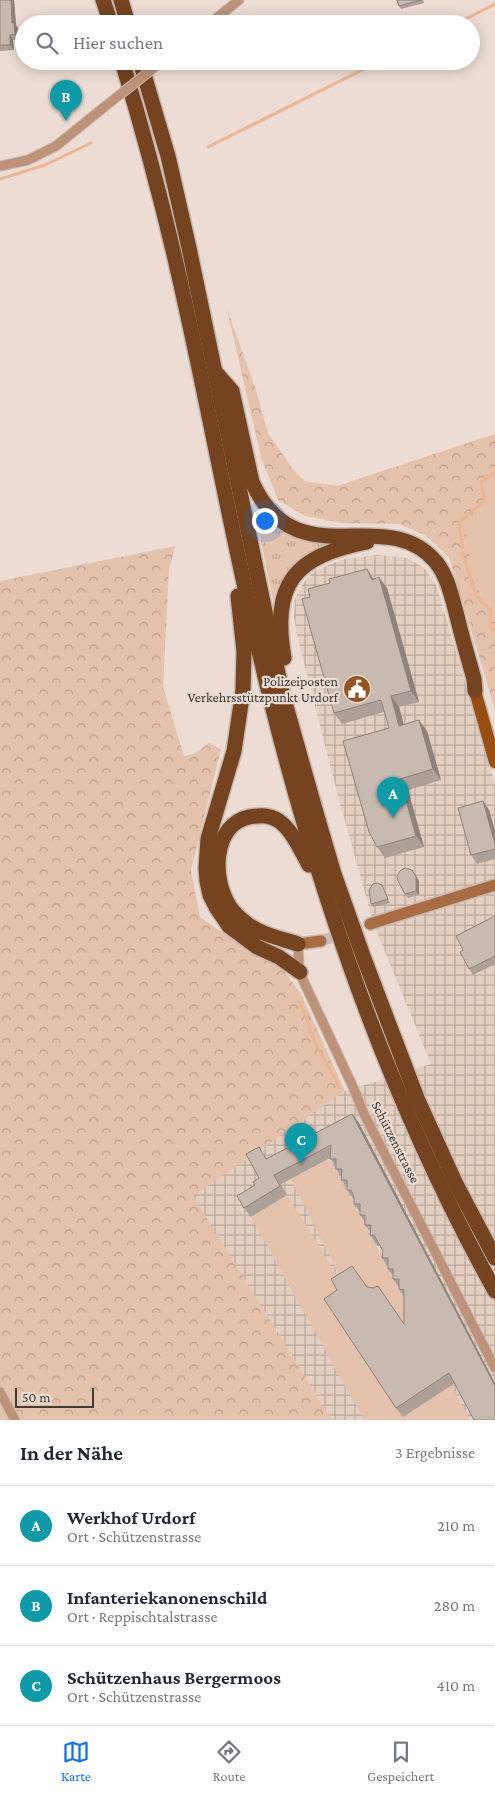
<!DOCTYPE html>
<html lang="de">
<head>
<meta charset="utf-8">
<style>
	:root { --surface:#fff; --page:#f2f2f3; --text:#1f2937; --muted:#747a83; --line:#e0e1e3; --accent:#1a73e8 }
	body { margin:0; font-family:"Crimson Pro",serif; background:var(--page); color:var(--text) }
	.scale { position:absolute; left:15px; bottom:12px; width:79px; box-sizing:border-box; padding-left:5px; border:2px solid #413b37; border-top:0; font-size:14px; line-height:18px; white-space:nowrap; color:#413b37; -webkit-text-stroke:4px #ecdcd3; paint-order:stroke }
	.you { position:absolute; left:264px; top:520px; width:18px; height:18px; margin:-12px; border:4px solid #fff; border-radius:50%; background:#1a73e8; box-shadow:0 0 0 8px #1a73e833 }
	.badge { display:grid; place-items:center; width:32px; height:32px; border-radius:50%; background:var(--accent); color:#fff; font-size:16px; font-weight:700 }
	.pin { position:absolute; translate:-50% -41px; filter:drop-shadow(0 1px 2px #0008) }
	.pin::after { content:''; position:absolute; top:26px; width:18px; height:15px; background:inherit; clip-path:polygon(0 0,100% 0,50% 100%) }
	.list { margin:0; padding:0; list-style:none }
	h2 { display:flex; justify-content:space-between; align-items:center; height:65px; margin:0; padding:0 20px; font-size:21px }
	h2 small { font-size:16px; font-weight:400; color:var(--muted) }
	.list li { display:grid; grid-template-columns:32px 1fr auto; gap:15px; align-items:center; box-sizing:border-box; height:80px; padding:0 20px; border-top:1px solid var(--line) }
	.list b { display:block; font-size:19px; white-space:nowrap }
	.list p { margin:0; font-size:16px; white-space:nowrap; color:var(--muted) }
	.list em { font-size:16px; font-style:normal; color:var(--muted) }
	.icon { flex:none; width:28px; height:28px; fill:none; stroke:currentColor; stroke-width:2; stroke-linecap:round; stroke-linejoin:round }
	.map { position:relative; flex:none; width:495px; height:1420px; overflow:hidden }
	.search { position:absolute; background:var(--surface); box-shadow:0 2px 12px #0003; left:15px; right:15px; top:15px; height:55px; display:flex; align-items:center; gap:12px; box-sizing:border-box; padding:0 18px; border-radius:28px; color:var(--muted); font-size:19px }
	.sheet { height:305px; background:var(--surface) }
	nav { display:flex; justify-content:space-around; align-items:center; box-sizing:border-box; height:70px; border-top:1px solid var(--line); background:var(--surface); font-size:14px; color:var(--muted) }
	nav a { display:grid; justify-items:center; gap:2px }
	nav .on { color:var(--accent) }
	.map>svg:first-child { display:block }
</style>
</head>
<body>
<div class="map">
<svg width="495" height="1420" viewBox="0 0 495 1420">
	<defs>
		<pattern id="industrial-grid" width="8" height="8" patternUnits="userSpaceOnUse" patternTransform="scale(1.25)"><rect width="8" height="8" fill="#e5cfc1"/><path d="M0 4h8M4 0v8" fill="none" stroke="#bba99e"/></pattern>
		<pattern id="grass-tufts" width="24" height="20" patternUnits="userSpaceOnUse" patternTransform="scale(1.25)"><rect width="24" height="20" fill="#e5c2ac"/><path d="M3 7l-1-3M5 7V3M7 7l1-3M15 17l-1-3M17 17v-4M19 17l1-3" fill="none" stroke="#bb9f8d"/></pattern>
		<pattern id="forest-crowns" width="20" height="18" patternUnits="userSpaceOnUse" patternTransform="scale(1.25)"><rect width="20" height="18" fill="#e5c2ac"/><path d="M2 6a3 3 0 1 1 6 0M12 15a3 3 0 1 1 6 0" fill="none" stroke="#bb9f8d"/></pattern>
	</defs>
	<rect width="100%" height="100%" fill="#ecdcd3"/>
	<path fill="url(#industrial-grid)" d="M378,555l29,3 17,10 13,19 58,197v636h-163l-140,-225 153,-104 86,-27 -57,-139 -36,-129 -41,-161 -3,-19 1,-17 8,-16 11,-12 29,-12z"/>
	<path fill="url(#grass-tufts)" d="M255,511c28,22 42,27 77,35l-27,9 -18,19 -14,27z"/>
	<g fill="url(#forest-crowns)">
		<path d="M227,309l29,81 12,43 24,35 12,13 33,5 158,-52v275l-46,-152 -24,-22 -26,-11 -57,-1 -37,-7 -27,-16 -17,-43z"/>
		<path d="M175,546l-6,24 -6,117 21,69 10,-2 15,-11 12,6 -30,121 9,47 42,29 39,21 20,27 44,97 -152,105 139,224h-332v-839z"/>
	</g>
	<g fill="#e5c2ac">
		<path d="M495,481v135l-21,-33 -9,-52 9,-12 16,-36z"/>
		<path d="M329,1159l141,261h-106l-113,-203 36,-22 62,100 -58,-116z"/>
	</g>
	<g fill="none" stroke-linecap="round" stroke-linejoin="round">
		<g stroke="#eeb592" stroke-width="3">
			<path d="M455,24l40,-20"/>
			<path d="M208,147l172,-86"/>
			<path d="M0,179l45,-14 46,-22"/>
			<path d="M495,472l-14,10 4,18 -26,23 5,35 12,38 15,15 -1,15 5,5"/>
			<path d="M298,1001c9,10 10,26 15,37 7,17 21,34 26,50"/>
		</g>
		<path stroke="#cabcb4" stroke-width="11" stroke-dasharray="11 5.5" stroke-linecap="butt" d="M321,941l49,-17"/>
		<g stroke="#c6b9b1" stroke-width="11">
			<g id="minor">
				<path d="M209,24l30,-24"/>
				<path d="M0,166l28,-6 28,-14 47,-38"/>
				<path d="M298,944l1,21 4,15 50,107 11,27 131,254"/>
				<path d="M0,1392l15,28"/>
			</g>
		</g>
		<g stroke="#c6b9b1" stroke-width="14">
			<g id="secondary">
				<path d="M370,924l125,-39"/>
				<path d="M298,944l23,-3"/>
			</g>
		</g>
		<g stroke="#c6b9b1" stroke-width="15">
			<path id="primary" d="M475,691l20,71"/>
		</g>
		<g stroke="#c6b9b1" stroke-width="18">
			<g id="motorway">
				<path d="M103,0l8,24"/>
				<path d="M121,0l7,24"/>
				<path d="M122,61c25,83 47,167 65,251 28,127 51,255 82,381 51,207 122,411 226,598"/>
				<path d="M140,61l28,95 21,92 79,378 14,66 33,117 19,65 29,82 54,142 39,86 39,74"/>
				<path d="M217,374l15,17 20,91c45,99 132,19 184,80 12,15 16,36 21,54 5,21 11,42 17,63l1,12"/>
				<path d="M238,596l6,55 -1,39 -9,61 -26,88 -2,29 1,13 3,14 6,12 13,19 28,21 22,10 21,15"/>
				<path d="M284,658c-13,-74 10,-102 83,-116"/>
				<path d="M298,944c-18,-6 -37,-9 -52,-21 -8,-6 -16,-14 -20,-23 -15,-30 -11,-83 32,-84 8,-1 15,1 21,5 14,10 22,30 30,44"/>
			</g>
		</g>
		<use href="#minor" stroke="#bd9278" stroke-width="9"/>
		<use href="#secondary" stroke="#a86b42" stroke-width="11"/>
		<use href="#primary" stroke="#984e10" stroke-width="12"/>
		<use href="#motorway" stroke="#75431f" stroke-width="15"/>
		<g stroke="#c6b9b1" stroke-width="11" stroke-linecap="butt">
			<path id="minor-bridge" d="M103,108l57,-45"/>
		</g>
		<use href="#minor-bridge" stroke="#bd9278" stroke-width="9"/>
	</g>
	<g fill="#ada098">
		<path d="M0,0h14l2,25 2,3 1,11 -6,1 1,10 -14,1z"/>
		<path d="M397,0h26l1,3 -23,6 -2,-3z"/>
		<path d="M367,569l7,10 13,9 32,114 -20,5 5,18 23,6 14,49 -33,10 16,57 -39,11 -8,-11 12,-119 -5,-16 -42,12 -8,-11 -4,-130z"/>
		<path d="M483,801l6,9 6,21v28l-18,5 -6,-9z"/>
		<path d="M415,874l4,7v14l-11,3 -3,-4z"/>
		<path d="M382,885l2,4 6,14 -17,4 -2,-3z"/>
		<path d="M495,916v48l-22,11 -4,-6 -6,-19z"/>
		<path d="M352,1114l7,9 96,260 -52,34 -7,-9 -29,-121 37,37v-27l-5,-8v-2l-6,-8v-3l-5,-7v-3l-6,-8 1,-7 -4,-6h-2l-7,-10 1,-2 -6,-8v-3l-5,-7v-3l-6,-8v-4l-7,-10v-3l-6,-7v-3l-5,-8v-2l-6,-9 -49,26 6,11 -36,22 -7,-9 15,-30 8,-19z"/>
	</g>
	<g fill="#8d827c">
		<path d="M11,0h3l2,25 2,3 1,11 -4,-5 -3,-11z"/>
		<path d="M10,35l3,5 1,10 -4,-5z"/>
		<path d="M367,569l7,11h-2z"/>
		<path d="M379,577l8,11 32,114 -8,-11z"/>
		<path d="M391,696l8,11 8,30 -8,-11z"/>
		<path d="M419,720l8,11 14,49 -8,-11z"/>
		<path d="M400,779l8,11 16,57 -8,-11z"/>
		<path d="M483,801l6,9 6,21v13z"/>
		<path d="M412,870l7,11v14l-3,-4z"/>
		<path d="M352,1114l7,9 136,260v3z"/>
	</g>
	<g fill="#c9bab1" stroke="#8d827c">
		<path d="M0,0h11l1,23h2l1,11 -5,1v10h-10z"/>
		<path d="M397,0h24l-22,6z"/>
		<path d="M367,569l5,11 7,-3 32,114 -20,5 8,30 20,-6 14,49 -33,10 16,57 -39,11 -8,-15 -26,-91 46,-13 -8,-28 -47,13 -32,-114 8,-2 -2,-8 22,-6 -1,-4z"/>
		<path d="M483,801l12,43v5l-24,6 -13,-47z"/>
		<path d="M405,868l7,2 4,7v14l-11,3 -7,-13 -1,-5 3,-5z"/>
		<path d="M377,883l5,2 6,14 -17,5 -2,-14 4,-6z"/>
		<path d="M495,916v40l-26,13 -9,-17 3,-2 -7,-14z"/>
		<path d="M352,1114l143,272v34h-21l-25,-47 -53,35 -72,-109 13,-9 -6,-11 21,-13 15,21 6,1 5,-2 26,38v-34l-5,-1v-10h-6v-10h-5v-11h-6l1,-7 -9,-16h-4l1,-10h-6v-10h-5v-11h-6v-7l-3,-7h-4v-10h-6l1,-11h-6v-10h-6l1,-14 -57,30 6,11 -36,22 -7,-12 18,-11 -2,-3 6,-4 -13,-24 13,-7 7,12z"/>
	</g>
	<defs>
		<g id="civic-disc" transform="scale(1.4375)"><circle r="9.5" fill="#965323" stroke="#ecdcd3"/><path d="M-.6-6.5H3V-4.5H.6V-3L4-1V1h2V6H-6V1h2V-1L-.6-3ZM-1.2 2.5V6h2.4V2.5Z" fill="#fff"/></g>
	</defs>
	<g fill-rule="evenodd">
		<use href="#civic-disc" x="357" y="689"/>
	</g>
	<g text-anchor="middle" stroke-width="4.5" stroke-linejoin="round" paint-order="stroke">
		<g font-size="14" fill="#413b37" stroke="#ecdcd3" text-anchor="end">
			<text x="338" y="686">Polizeiposten<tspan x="338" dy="16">Verkehrsstützpunkt Urdorf</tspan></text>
		</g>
		<g font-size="14" fill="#413b37" stroke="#ecdcd3">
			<text transform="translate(396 1142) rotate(63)" y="5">Schützenstrasse</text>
		</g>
	</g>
</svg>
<div class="scale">50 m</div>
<div class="you"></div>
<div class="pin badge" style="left:393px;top:818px;background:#0f9aa8">A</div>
<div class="pin badge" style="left:66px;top:121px;background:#0f9aa8">B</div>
<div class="pin badge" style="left:301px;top:1164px;background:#0f9aa8">C</div>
<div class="search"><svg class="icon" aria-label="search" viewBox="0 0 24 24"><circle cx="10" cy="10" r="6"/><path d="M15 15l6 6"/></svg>Hier suchen</div>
</div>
<section class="sheet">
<h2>In der Nähe<small>3 Ergebnisse</small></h2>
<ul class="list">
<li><span class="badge" style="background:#0f9aa8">A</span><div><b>Werkhof Urdorf</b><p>Ort · Schützenstrasse</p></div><em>210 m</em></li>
<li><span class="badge" style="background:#0f9aa8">B</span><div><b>Infanteriekanonenschild</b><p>Ort · Reppischtalstrasse</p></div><em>280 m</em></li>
<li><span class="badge" style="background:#0f9aa8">C</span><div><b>Schützenhaus Bergermoos</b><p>Ort · Schützenstrasse</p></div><em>410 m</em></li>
</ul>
</section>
<nav>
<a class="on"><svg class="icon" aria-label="map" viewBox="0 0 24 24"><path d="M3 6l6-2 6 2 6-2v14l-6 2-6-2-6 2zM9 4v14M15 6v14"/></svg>Karte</a>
<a><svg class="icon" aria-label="directions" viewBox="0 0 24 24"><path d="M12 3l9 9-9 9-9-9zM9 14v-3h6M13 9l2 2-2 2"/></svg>Route</a>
<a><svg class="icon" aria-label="saved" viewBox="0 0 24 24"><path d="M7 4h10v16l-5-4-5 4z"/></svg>Gespeichert</a>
</nav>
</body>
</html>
